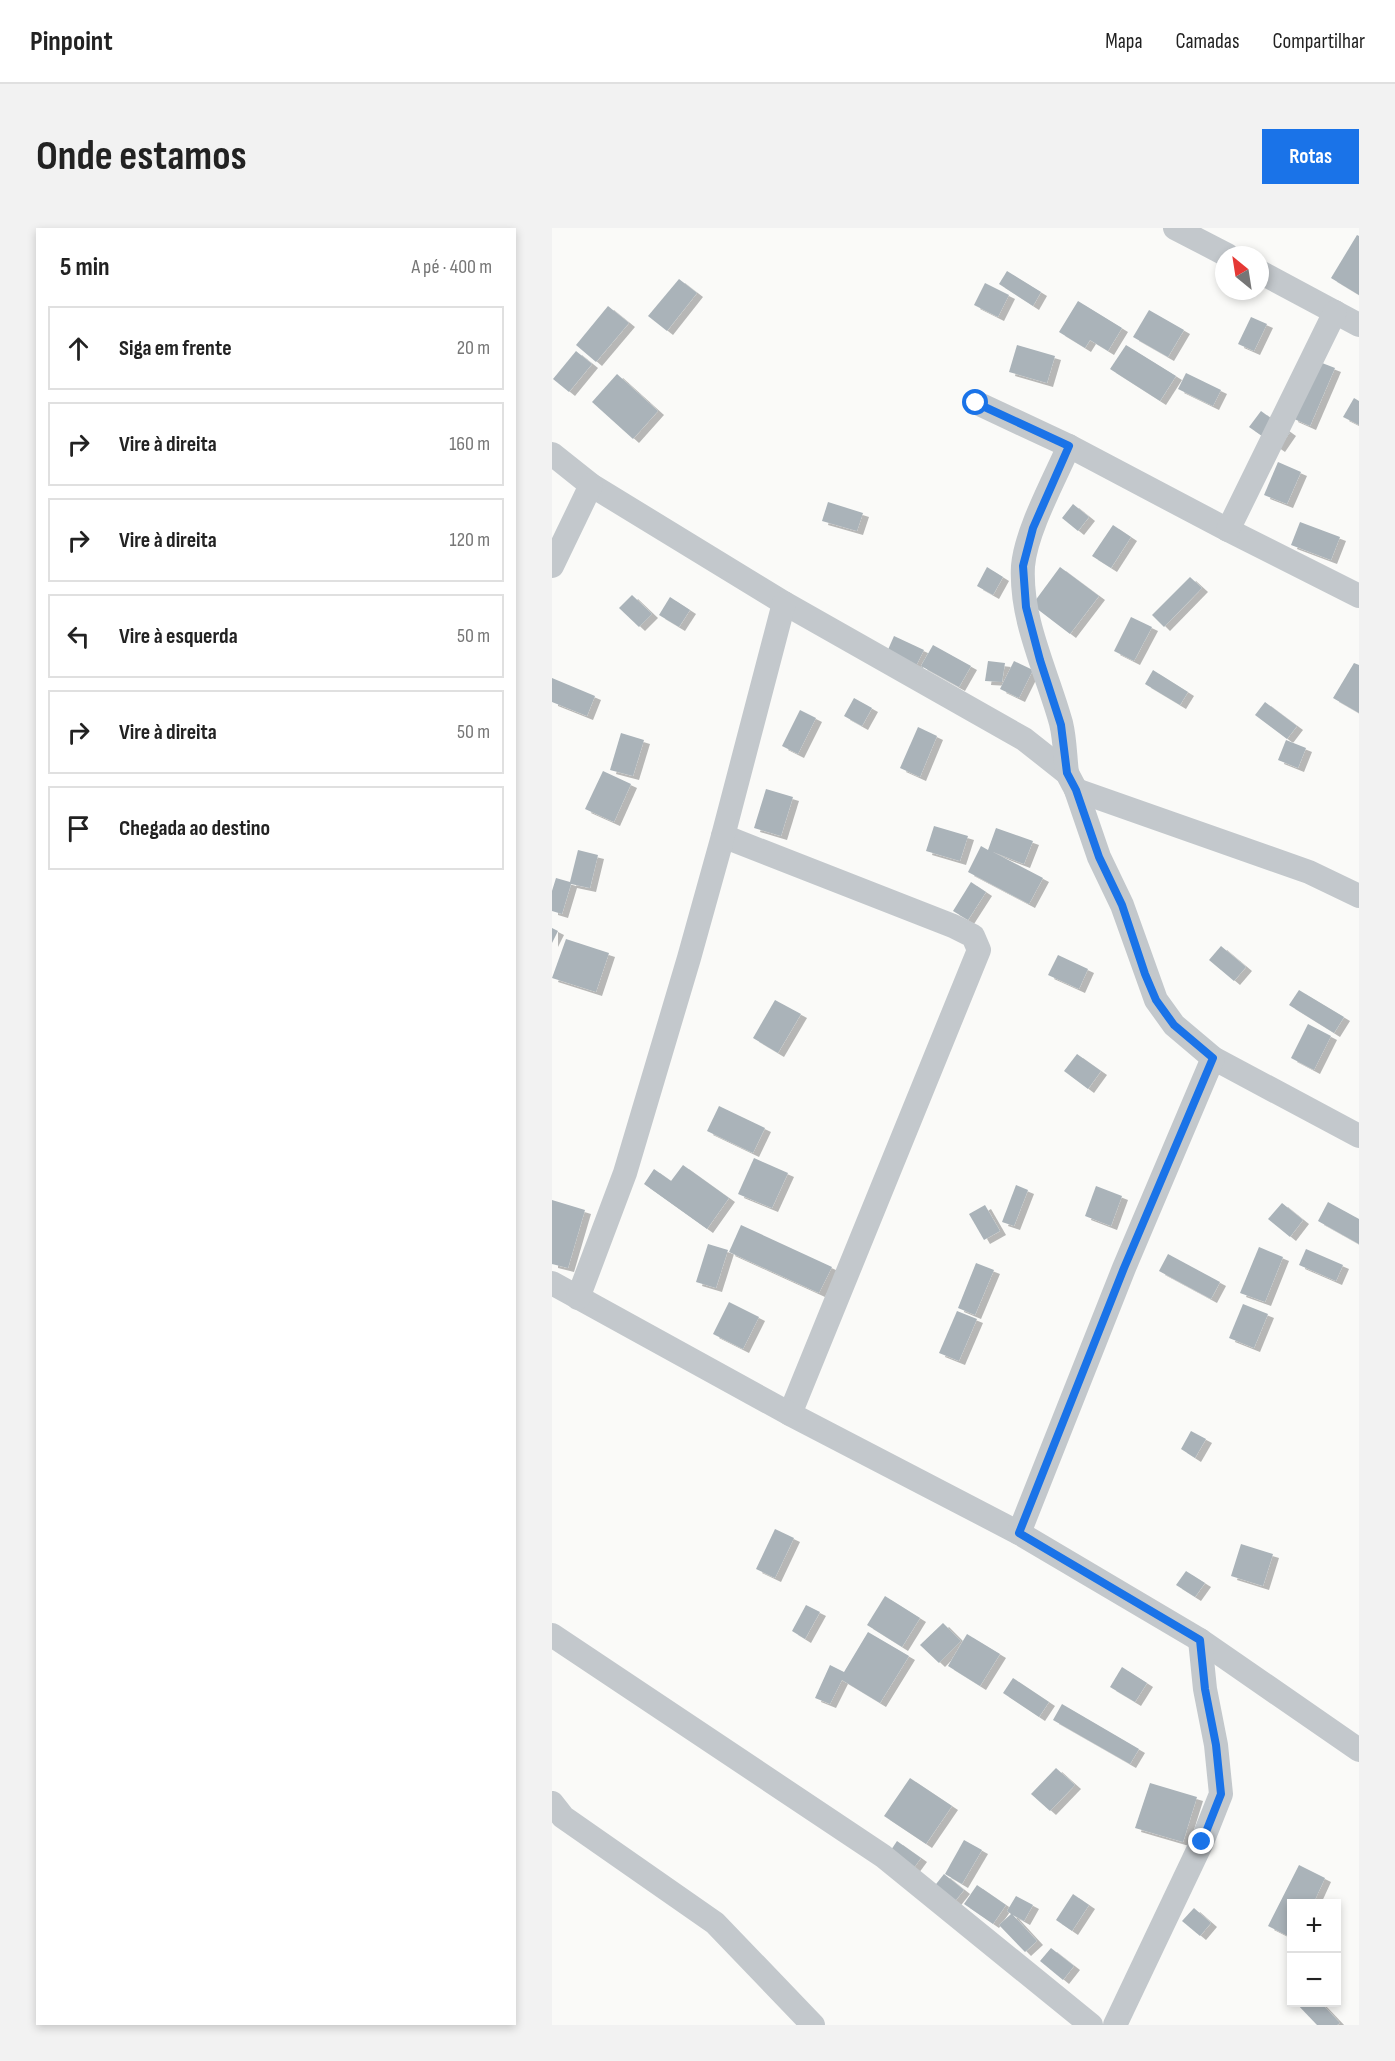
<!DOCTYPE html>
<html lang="pt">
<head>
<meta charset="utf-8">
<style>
	:root { --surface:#fff; --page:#f2f2f2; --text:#222; --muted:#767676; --line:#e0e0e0; --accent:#1a73e8 }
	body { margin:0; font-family:"Sofia Sans Condensed",sans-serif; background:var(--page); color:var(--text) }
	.controls { position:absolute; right:18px; bottom:18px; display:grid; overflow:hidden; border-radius:0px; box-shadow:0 3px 9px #0003 }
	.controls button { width:54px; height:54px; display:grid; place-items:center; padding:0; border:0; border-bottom:2px solid var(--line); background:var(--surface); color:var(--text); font:30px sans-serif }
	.compass { position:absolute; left:663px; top:18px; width:54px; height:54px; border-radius:50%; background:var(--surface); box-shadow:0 3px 9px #0003; rotate:330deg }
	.stop { position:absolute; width:18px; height:18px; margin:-14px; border:4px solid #1a73e8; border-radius:50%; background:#fff }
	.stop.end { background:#1a73e8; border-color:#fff; box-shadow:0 2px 6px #0008 }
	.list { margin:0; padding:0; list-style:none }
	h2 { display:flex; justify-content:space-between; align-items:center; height:78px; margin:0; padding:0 24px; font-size:26px }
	h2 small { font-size:20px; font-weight:400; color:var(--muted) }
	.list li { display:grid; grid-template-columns:39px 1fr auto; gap:18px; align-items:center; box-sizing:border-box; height:84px; margin:0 12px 12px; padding:0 12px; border:2px solid var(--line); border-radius:0px }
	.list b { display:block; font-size:22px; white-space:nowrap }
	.list em { font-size:20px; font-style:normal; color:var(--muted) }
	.icon { flex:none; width:33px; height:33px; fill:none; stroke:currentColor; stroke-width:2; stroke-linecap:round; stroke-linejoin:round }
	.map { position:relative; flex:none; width:807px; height:1797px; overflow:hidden; border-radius:0px }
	header { display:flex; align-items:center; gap:36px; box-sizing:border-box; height:84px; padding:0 30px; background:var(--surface); border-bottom:2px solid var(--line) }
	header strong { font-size:28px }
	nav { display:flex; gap:33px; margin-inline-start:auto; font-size:21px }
	.intro { display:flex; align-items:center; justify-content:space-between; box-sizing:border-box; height:144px; padding:0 36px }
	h1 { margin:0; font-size:42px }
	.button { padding:15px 27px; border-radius:0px; background:var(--accent); color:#fff; font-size:21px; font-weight:700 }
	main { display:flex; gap:36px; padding:0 36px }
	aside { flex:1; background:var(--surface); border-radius:0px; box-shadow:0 3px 9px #0003 }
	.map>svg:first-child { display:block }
</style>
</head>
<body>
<header>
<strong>Pinpoint</strong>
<nav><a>Mapa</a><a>Camadas</a><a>Compartilhar</a></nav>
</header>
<div class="intro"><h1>Onde estamos</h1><a class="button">Rotas</a></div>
<main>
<aside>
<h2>5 min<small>A pé · 400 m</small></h2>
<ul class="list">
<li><svg class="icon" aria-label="ahead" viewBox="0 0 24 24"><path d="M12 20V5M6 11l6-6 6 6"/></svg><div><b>Siga em frente</b></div><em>20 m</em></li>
<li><svg class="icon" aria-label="right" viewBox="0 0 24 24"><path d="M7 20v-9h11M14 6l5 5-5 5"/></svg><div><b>Vire à direita</b></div><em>160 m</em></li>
<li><svg class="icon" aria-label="right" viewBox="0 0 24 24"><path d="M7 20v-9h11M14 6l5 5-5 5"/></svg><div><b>Vire à direita</b></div><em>120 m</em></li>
<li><svg class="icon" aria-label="left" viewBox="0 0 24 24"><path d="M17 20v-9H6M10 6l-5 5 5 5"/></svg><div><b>Vire à esquerda</b></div><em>50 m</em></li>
<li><svg class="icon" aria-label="right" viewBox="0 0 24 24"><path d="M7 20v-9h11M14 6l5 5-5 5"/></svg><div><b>Vire à direita</b></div><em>50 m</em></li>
<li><svg class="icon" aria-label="arrive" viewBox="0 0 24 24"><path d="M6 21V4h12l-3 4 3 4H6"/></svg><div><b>Chegada ao destino</b></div></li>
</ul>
</aside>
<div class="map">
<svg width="807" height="1797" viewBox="0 0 807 1797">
	<defs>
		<filter id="shadow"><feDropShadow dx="6" dy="4" stdDeviation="0" flood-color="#0004"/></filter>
	</defs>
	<rect width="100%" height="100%" fill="#fafaf8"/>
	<g fill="#aab3b9" filter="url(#shadow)">
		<path d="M805,7l2,1v59l-28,-17z"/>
		<path d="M455,43l34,21 -8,14 -34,-22z"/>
		<path d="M127,51l18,14 -30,38 -19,-15z"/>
		<path d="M433,55l24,12 -11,22 -24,-12z"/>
		<path d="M526,73l44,27 -14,23 -18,-11 -5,8 -26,-16z"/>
		<path d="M56,78l21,17 -33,39 -20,-17z"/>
		<path d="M597,82l35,20 -16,27 -35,-20z"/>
		<path d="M699,89l16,7 -13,27 -16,-7z"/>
		<path d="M465,117l38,11 -8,27 -38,-11z"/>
		<path d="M574,117l50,31 -16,25 -50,-32z"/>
		<path d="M24,123l16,13 -23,28 -16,-13z"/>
		<path d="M765,133l18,7 -25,58 -18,-8z"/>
		<path d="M634,145l35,17 -8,16 -35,-17z"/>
		<path d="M65,146l41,37 -25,28 -41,-37z"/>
		<path d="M802,170l5,3v24l-16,-8z"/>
		<path d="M709,183l29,21 -11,16 -30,-21z"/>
		<path d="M726,234l23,10 -14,32 -23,-9z"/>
		<path d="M276,274l35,11 -6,18 -35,-10z"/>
		<path d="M521,276l16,13 -11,14 -16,-13z"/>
		<path d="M748,294l40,15 -9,23 -40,-15z"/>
		<path d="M561,297l18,12 -20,31 -19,-12z"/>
		<path d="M435,339l16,10 -10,18 -16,-9z"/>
		<path d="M508,339l39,29 -29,38 -38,-29z"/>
		<path d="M638,349l12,11 -38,39 -12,-12z"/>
		<path d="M80,367l20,19 -13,13 -20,-19z"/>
		<path d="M118,369l20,13 -11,17 -20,-12z"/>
		<path d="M579,389l21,10 -18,34 -20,-10z"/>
		<path d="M342,408l30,14 -8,16 -29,-14z"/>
		<path d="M381,417l38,21 -12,21 -38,-21z"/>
		<path d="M436,433l17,2 -3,19 -17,-1z"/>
		<path d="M462,433l19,9 -14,28 -19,-9z"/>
		<path d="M802,435l5,2v48l-26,-15z"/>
		<path d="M601,442l35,22 -8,13 -35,-21z"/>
		<path d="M0,450l43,18 -8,20 -35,-14z"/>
		<path d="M302,470l18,10 -10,18 -18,-10z"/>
		<path d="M713,474l32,24 -10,13 -32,-24z"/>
		<path d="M248,482l16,8 -18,36 -16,-8z"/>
		<path d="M366,499l19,9 -17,41 -20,-9z"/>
		<path d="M69,505l23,7 -11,36 -23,-6z"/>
		<path d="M734,512l20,8 -8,20 -20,-8z"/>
		<path d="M51,543l28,13 -17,38 -29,-13z"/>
		<path d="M214,561l27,8 -12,39 -27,-8z"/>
		<path d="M382,598l34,10 -8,25 -34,-10z"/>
		<path d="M444,600l37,13 -9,23 -31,-12 50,26 -14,26 -61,-32 13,-26 7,4z"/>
		<path d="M26,622l20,5 -8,33 -19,-4 -9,30 -10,-3v-20l4,-13 14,4z"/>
		<path d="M419,654l15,10 -18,28 -15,-9z"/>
		<path d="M0,700l6,3 -6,12z"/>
		<path d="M14,711l43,14 -13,39 -44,-14z"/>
		<path d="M669,718l25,21 -12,14 -25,-21z"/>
		<path d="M506,727l30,14 -9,20 -31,-14z"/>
		<path d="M747,762l45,27 -10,16 -45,-28z"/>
		<path d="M223,772l26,14 -23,39 -25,-15z"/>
		<path d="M756,796l23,12 -17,34 -23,-12z"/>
		<path d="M525,826l24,17 -13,18 -24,-18z"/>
		<path d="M167,878l46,22 -12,25 -46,-22z"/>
		<path d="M202,930l34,15 -16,35 -34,-14z"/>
		<path d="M131,937l46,33 -22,31 -63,-45 10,-15 17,12z"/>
		<path d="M464,957l12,5 -14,36 -12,-4z"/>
		<path d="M544,958l26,10 -11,30 -26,-10z"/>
		<path d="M0,972l33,10 -17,58 -16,-4z"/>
		<path d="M776,974l31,17v25l-41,-23z"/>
		<path d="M730,975l21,17 -13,17 -22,-18z"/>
		<path d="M433,977l15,26 -16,9 -15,-26z"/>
		<path d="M189,997l91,42 -13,26 -90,-41z"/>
		<path d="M156,1016l20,6 -12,38 -20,-6z"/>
		<path d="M707,1019l24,10 -18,45 -25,-9z"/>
		<path d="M754,1021l37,16 -7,16 -37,-16z"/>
		<path d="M616,1026l52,28 -9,17 -52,-28z"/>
		<path d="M424,1035l18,7 -19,45 -17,-7z"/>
		<path d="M177,1074l30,15 -16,32 -30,-15z"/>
		<path d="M691,1076l25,10 -14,34 -25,-10z"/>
		<path d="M405,1083l20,8 -18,42 -20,-8z"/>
		<path d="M639,1203l15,8 -11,19 -14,-9z"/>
		<path d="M223,1301l19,9 -19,40 -19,-9z"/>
		<path d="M689,1316l32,10 -10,32 -32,-10z"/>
		<path d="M634,1343l19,12 -10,14 -19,-12z"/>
		<path d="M333,1368l35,22 -18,29 -35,-22z"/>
		<path d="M254,1377l14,7 -15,27 -13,-8z"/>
		<path d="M391,1395l18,18 -22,22 -19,-18z"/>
		<path d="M316,1404l41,24 -29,47 -38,-23 -12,24 -15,-6 15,-33 14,7z"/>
		<path d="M415,1406l33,20 -20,32 -32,-20z"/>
		<path d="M570,1439l25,16 -12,19 -25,-15z"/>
		<path d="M461,1450l36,24 -10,15 -36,-24z"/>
		<path d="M510,1476l77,45 -9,15 -77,-44z"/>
		<path d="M504,1540l19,17 -25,26 -19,-17z"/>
		<path d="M358,1550l42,28 -26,38 -42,-28z"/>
		<path d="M598,1555l47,14 -14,45 -48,-14z"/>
		<path d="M412,1612l18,10 -20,34 -17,-10z"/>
		<path d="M345,1613l24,17 -11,15 -23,-17z"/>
		<path d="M747,1637l26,13 -12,26h-21v34l-24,-12z"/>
		<path d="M392,1646l20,16 -16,20 -19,-17z"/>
		<path d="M425,1657l29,20 -13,19 -29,-20z"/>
		<path d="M521,1666l16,11 -17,26 -16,-11z"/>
		<path d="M464,1668l17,9 -9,16 -11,-6 24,26 -12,11 -26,-27 12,-11 -4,-3z"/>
		<path d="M642,1680l17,15 -11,13 -18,-15z"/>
		<path d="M499,1720l23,18 -11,14 -23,-19z"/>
		<path d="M743,1774h25l20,21 -3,2h-20z"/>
	</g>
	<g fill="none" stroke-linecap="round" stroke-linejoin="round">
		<g stroke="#c3c8cc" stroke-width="24">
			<path d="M623,0l52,27"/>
			<path d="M708,44l99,53"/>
			<path d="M425,175l92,43 159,84 131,66"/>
			<path d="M0,226l39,31 193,118 240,136 43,34 9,17 23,67 23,48 34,95 18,25 39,33 146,78"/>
			<path d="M676,302l107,-218"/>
			<path d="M0,338l39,-81"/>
			<path d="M515,545c-2,-16 -2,-34 -6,-50 -14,-51 -41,-103 -38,-157 3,-35 32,-88 46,-120"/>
			<path d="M524,562l233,82 50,24"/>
			<path d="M171,608l230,90 20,10 6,14 -189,464"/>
			<path d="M0,1055l238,131 229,119 181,107 159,110"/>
			<path d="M26,1070l47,-125 64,-215 34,-122 61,-233"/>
			<path d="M467,1305l105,-265 89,-210"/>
			<path d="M0,1407l331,221 208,169"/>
			<path d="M0,1575l11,14 152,106 98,102"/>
			<path d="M563,1797l87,-183 19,-48 -5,-49 -11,-56 -5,-49"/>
		</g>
	</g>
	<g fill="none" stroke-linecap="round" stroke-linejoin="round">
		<path stroke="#1a73e8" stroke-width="8" d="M424,175l93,43 -36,82 -10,38 3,41 14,53 21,65 6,48 9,17 23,67 23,48 23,69 11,26 18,25 39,33 -89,210 -105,265 181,107 5,49 11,56 5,49 -19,48"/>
	</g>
</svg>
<div class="controls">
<button>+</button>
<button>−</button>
</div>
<svg class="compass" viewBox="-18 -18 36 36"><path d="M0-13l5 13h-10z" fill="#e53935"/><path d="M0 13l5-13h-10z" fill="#767676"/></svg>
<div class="stop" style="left:424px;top:175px"></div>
<div class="stop end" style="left:650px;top:1614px"></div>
</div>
</main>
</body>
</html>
